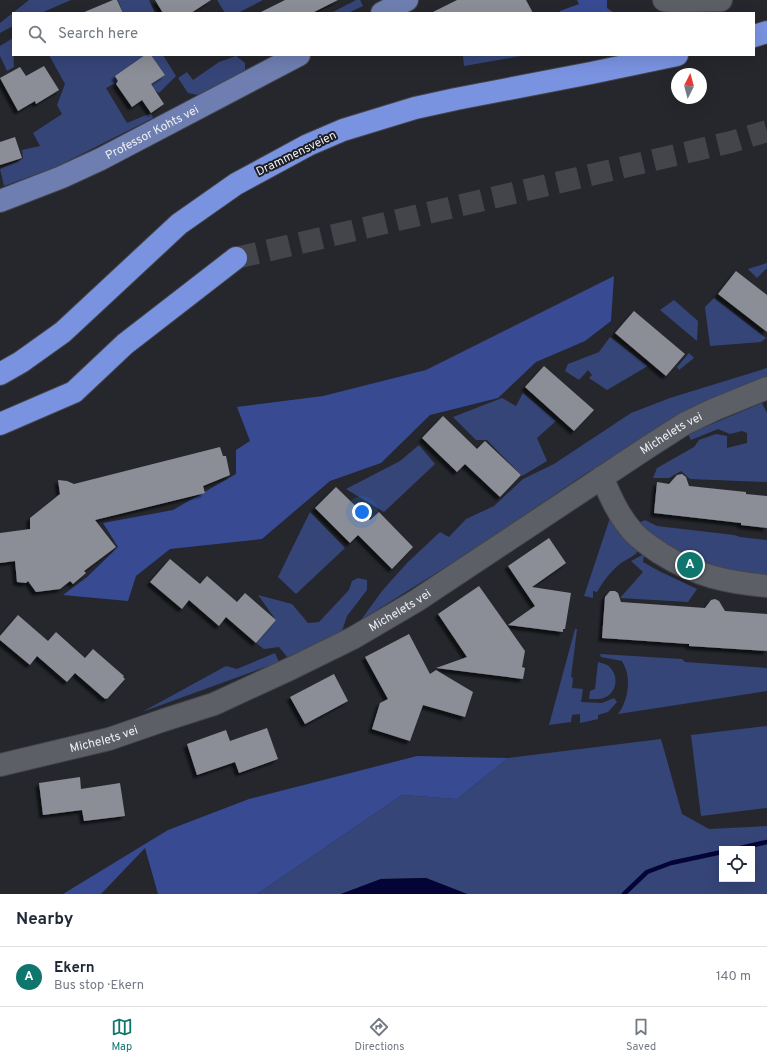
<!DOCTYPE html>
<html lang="en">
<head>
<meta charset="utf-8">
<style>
	:root { --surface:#fff; --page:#f2f2f3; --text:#1f2937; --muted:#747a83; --line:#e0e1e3; --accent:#0f766e }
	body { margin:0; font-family:Overpass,sans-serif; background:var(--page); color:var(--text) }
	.controls { position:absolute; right:12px; bottom:12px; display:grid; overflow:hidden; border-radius:0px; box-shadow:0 4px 16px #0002 }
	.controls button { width:36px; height:36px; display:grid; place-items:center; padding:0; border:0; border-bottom:1px solid var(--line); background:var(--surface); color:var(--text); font:20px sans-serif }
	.compass { position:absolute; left:671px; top:68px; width:36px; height:36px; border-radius:50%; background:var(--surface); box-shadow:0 4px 16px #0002; rotate:6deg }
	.you { position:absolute; left:362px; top:512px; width:14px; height:14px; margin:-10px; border:3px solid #fff; border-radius:50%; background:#1a73e8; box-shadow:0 0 0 6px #1a73e833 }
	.badge { display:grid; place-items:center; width:26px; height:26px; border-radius:50%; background:var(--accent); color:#fff; font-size:13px; font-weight:700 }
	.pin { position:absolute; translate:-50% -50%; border:2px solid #fff; box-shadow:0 1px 4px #0006 }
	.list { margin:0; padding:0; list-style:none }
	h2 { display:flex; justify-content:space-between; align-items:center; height:52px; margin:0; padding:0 16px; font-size:17px }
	h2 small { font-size:13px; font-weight:400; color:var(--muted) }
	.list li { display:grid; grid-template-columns:26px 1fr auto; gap:12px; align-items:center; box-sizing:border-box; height:60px; padding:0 16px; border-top:1px solid var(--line) }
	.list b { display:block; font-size:15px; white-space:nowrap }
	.list p { margin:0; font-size:13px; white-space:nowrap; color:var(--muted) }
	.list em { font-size:13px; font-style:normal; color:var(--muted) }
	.icon { flex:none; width:22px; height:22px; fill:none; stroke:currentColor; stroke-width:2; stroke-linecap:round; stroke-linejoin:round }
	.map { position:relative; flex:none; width:767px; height:894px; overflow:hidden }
	.search { position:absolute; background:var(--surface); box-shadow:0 4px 16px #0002; left:12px; right:12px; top:12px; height:44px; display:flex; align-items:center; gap:10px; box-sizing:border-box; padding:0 14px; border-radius:0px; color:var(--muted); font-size:15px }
	.sheet { height:112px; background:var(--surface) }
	nav { display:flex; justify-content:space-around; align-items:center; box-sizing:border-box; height:56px; border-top:1px solid var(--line); background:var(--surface); font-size:11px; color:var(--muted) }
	nav a { display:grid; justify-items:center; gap:2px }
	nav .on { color:var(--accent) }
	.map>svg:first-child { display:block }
</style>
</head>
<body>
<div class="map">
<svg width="767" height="894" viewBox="0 0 767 894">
	<defs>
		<filter id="shadow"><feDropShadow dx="-3.5" dy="3.5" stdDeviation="1" flood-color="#0009"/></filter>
	</defs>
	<rect width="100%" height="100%" fill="#25272d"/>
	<g fill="#364578" fill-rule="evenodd">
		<path d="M29,0h42l-30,13h-28v13l-13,7v-10z"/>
		<path d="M118,0h31l6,13h-32z"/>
		<path d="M217,0h46l-25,13h-13z"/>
		<path d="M356,0h4l3,6 -15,7h-17z"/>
		<path d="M13,38l1,29 -7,4 -7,-15v-10z"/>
		<path d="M49,55h96l-13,9 -11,16 -15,8 21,35 24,-10 2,5 -97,49 -52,19 -4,-17 21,-9 2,-2 -1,-8 18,-4 -7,-13 29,-19 -5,-9 8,-21z"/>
		<path d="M151,55h12l13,21 -17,17 -11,-7 17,-11z"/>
		<path d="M464,55h63l-63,11 -1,-10z"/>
		<path d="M236,56l9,7v8l-47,24 -10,-2 -10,-15 9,-6 6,8 26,-18z"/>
		<path d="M767,263v6h-1l-9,9 -9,-9z"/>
		<path d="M714,298l52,40 -5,4 -51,4 -5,-39z"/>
		<path d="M674,300l24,21 -1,20 -37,-31z"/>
		<path d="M610,337l38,29 -41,24 -18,-12 3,-3 -4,-5 -9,10 -14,-9 3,-7 31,-12z"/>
		<path d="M689,353l5,5 -15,12 -2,-3z"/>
		<path d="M767,368v10l-89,38 -96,60 -109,74 -112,70 21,-29 25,-28 33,-31 9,5 17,-18 28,-13 29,-27 31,-15 77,-51 39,-15z"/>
		<path d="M523,393l33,28 -19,17 10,23 -25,15 -35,-36h-11l-23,-23 49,-19 14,8z"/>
		<path d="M762,403l5,10v69l-77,-3 -9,-8 -12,7h-16l4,-10 37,-21 5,-7 17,-6 11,2v12l20,-5v-10l-5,-2 -12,3 -12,-5 -27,11 -3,-6z"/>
		<path d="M419,445l16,19 -51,48 -38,-23 54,-28z"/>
		<path d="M310,512l35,36 -49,46 -18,-17z"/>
		<path d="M610,518l29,32c-4,6 -12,9 -18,13 -11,9 -17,17 -24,29l-4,-1v7l-9,-2z"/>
		<path d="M645,520l12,6 77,9 6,2 27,3v38l-59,-10 2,-4 -7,-1 -1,6 -56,-34 2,-5 -11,-6z"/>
		<path d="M644,554l-1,8 16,9 38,18 -9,13 -68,-4 23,-26 -12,-11z"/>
		<path d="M358,578l9,2v10l-20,26 -6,18 -53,24 -9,-11 -15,2 -8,-6 20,-23 -18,-25 34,9 16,19 11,-1 30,-32 3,-9z"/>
		<path d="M575,629h2l-6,48 2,1 -1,10 11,1 -2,13 21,1 12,-5 3,4 -9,10 -10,3v4l-18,4v-9l-8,1 -1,7 -22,3z"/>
		<path d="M275,653l4,9 -137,50 84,-46 11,3z"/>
		<path d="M600,654l82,5 3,3 82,6v23l-149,23c8,-10 12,-27 9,-41 -1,-4 -3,-8 -5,-12l-21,-4z"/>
		<path d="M598,662c3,1 7,2 9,3 12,8 11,26 -1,32 -5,3 -12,2 -17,2l1,-8 5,-2z"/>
		<path d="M767,726v82l-66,8 -10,-81z"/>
		<path d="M661,739l21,75 27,15 58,-3v68h-300l-41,-16 -45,1 -40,15h-84l145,-99 55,4 51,-41zM722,849h30v30h-30z"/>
	</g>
	<g fill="#384b92">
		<path d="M577,0h30v8l7,5h-55l1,-2 19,-7z"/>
		<path d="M614,276l-3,45 -26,20 -49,21 -38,36 -68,17 -49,48 -51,18 -68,58 -92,10 -34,27 -8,25 -65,-6 24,-18 31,-30 -15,-24 70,-13 63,-36v-24l14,-9 -13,-34 86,-11 103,-26z"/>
		<path d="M417,756l91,2 -51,41 -55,-4 -145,99h-99l-13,-46 -44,46h-38l105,-64 81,-31z"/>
	</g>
	<path fill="#040436" d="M426,878l41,16h-126l40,-15z"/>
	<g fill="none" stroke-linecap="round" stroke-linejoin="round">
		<g stroke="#040436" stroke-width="4.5">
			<path d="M736,849l31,-7"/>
			<path d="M624,894l23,-22 24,-9 51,-11"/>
		</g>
	</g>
	<g fill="#8b8e96" filter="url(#shadow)">
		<path d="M113,0h4l6,13h-41z"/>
		<path d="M155,0h56l-20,13h-28z"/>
		<path d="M285,0h53l-26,13h-53z"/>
		<path d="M457,0h69l7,13h-102z"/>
		<path d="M145,55h6l14,20 -14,9 13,20 -13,9 -9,-13 -10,7 -16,-23 2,-3 -3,-5z"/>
		<path d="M44,66l15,24 -23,14 -1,-3 -17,10 -18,-33 20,-11 6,9z"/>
		<path d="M15,137l7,21 -22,7v-23z"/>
		<path d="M736,271l31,24v37l-49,-38z"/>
		<path d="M634,311l51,43 -19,22 -51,-43z"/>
		<path d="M544,366l50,44 -20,21 -49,-44z"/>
		<path d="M443,416l34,33 8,-8 36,34 -21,22 -35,-33 -8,8 -35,-34z"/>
		<path d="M220,447l3,9h3l4,19 -27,11 2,7 -110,27 21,27 -32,24 2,2 -13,11 -3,-3 -10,8 -24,3 -8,-11 -2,2 -9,-1 -2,-21 -15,2v-30l30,-4v-11l30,-24 -2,-14 9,1 7,3z"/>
		<path d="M682,474l4,3 3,9 57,6v2l21,2v32l-26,-3v-2l-87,-10 3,-31 12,2 8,-9z"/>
		<path d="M336,487l34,33 9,-8 34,35 -21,22 -34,-34 -8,8 -35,-35z"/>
		<path d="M549,538l17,25 -34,24 39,6 -6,36h-2v3l-55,-7 27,-19 -27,-40z"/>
		<path d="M170,559l30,25 7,-8 30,26 8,-9 31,27 -20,23 -30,-26 -7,9 -30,-26 -7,9 -32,-27z"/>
		<path d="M479,586l46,65 -3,16 3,1 -2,11 -87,-11 31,-11 -29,-43z"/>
		<path d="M610,591h5l3,2 3,9 84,6 6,-8 4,-1 4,2 6,10 42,3v37l-78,-5v-2l-87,-6 3,-41z"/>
		<path d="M18,615l30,26 8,-9 29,26 8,-9 31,27 -1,1 2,2 -18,20 -1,-1 -1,1 -30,-26 -8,9 -30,-26 -7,9 -30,-25v-4z"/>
		<path d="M409,634l21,40 6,-4 37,22 -8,25 -42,-12 -13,36 -38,-12 8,-26 8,-4 -23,-42z"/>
		<path d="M334,674l14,27 -43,23 -15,-27z"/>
		<path d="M267,728l11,31 -39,14 -4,-11 -38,13 -10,-31 39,-14 4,11z"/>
		<path d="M80,777l1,12 39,-6 5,33 -41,5 -2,-11 -39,5 -4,-32z"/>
	</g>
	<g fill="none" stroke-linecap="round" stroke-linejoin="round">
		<path stroke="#43454b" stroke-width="22" stroke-dasharray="22 11" stroke-linecap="butt" d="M236,258l495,-116 36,-11"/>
		<g stroke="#44464b" stroke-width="24">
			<g id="minor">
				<path d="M664,0l8,1 49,-1"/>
				<path d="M602,477c8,19 17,40 32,56 8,8 17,14 26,20 37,23 65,29 107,33"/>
				<path id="s1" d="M0,765l109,-26 55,-19 50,-16 78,-36 61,-30 63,-37 229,-152 39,-25 29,-14 54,-22"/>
			</g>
		</g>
		<g stroke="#44464b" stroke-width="24">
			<g id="major">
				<path d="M382,13l25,-13"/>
				<path id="s2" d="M0,201l62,-24 39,-18 198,-104"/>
			</g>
		</g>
		<g stroke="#44464b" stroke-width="24">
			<g id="highway">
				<path d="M754,36l13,-4"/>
				<path d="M0,374l21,-12 42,-30 116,-108 57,-40 72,-39 35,-15 72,-22 41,-9 135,-26 86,-18"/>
				<path d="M0,424l74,-32 51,-48 111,-86"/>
			</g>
		</g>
		<use href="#minor" stroke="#5d5f67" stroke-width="22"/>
		<use href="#major" stroke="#6e7eb0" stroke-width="22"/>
		<use href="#highway" stroke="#7a93e1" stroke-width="22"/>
	</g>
	<g text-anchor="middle" stroke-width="4" stroke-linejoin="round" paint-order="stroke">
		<g font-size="12" fill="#eef0f4" stroke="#1c1e24">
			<text dy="4" stroke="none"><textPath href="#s2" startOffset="167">Professor Kohts vei</textPath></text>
			<text transform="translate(296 153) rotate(-26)" y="4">Drammensveien</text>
			<text dy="4" stroke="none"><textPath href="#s1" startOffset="755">Michelets vei</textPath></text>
			<text dy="4" stroke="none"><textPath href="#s1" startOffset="431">Michelets vei</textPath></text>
			<text dy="4" stroke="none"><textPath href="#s1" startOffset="107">Michelets vei</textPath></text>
		</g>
	</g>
</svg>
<div class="controls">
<button><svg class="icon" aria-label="locate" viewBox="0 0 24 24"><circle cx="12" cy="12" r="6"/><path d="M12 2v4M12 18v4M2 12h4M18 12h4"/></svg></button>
</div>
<svg class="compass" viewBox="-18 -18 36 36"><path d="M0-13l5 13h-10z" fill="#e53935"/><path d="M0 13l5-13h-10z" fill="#747a83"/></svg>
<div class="you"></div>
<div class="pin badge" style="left:690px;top:565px">A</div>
<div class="search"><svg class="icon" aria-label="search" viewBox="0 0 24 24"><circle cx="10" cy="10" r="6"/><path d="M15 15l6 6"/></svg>Search here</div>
</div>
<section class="sheet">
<h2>Nearby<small></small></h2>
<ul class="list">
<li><span class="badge">A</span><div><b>Ekern</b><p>Bus stop · Ekern</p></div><em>140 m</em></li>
</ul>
</section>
<nav>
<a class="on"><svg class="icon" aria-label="map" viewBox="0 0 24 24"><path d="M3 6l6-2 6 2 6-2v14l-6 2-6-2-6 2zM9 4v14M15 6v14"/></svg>Map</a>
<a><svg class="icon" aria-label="directions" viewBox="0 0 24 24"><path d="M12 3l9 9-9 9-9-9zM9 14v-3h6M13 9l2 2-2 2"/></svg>Directions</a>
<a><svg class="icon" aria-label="saved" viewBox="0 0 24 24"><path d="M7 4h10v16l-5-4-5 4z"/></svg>Saved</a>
</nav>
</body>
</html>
